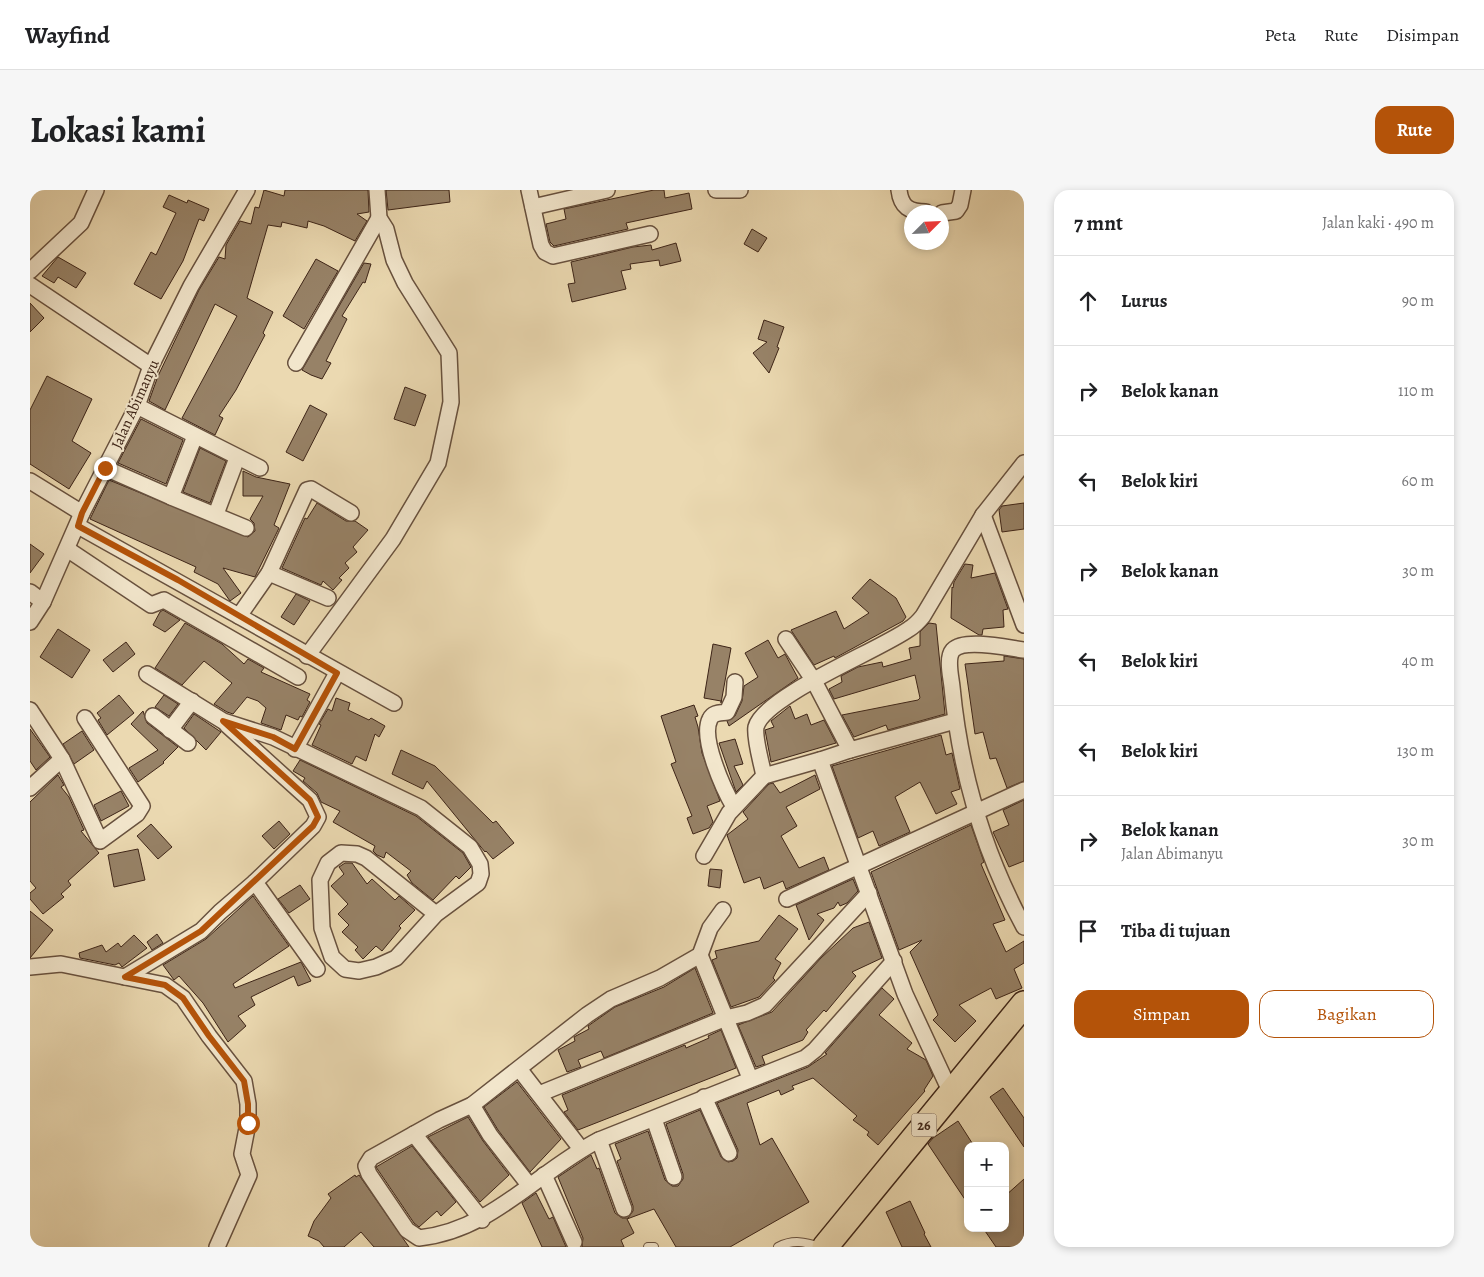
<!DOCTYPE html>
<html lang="id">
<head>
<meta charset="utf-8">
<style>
	:root { --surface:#fff; --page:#f6f6f6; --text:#202124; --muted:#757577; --line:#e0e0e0; --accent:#b45309 }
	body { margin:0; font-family:Alegreya,serif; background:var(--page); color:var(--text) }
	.controls { position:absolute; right:15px; bottom:15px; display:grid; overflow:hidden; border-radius:10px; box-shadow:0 2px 8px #0003 }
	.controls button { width:45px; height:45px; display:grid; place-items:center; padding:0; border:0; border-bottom:1px solid var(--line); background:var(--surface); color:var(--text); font:25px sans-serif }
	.compass { position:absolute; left:874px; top:15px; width:45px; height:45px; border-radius:50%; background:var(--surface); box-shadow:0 2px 8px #0003; rotate:66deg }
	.stop { position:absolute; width:15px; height:15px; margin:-11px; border:4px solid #b45309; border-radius:50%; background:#fff }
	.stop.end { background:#b45309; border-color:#fff; box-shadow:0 1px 5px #0008 }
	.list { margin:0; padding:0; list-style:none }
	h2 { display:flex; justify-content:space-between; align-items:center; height:65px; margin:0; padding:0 20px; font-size:21px }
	h2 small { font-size:16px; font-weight:400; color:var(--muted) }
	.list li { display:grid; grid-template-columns:32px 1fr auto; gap:15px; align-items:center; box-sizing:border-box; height:90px; padding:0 20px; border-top:1px solid var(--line) }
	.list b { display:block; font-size:19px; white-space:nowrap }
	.list p { margin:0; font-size:16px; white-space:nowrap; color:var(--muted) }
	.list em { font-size:16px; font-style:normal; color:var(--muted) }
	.actions { display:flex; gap:10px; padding:15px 20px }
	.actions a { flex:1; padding:11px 0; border:1px solid var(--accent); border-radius:15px; text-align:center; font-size:18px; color:var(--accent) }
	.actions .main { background:var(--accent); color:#fff }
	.icon { flex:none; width:28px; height:28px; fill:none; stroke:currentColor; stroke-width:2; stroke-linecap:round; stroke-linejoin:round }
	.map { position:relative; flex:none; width:994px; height:1057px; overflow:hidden; border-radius:15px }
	header { display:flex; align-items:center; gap:30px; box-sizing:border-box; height:70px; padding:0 25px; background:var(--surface); border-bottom:1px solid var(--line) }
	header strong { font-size:24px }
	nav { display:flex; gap:28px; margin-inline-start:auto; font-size:18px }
	.intro { display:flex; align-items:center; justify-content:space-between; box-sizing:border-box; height:120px; padding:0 30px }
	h1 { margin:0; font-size:35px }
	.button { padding:12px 22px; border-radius:15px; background:var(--accent); color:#fff; font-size:18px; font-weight:700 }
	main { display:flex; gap:30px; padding:0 30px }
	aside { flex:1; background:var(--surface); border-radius:15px; box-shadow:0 2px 8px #0003 }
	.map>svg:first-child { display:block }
</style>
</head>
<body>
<header>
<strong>Wayfind</strong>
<nav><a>Peta</a><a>Rute</a><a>Disimpan</a></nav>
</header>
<div class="intro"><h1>Lokasi kami</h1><a class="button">Rute</a></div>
<main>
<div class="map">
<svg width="994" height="1057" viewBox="0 0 994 1057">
	<rect width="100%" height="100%" fill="#ebd9b1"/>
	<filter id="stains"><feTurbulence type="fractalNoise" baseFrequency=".004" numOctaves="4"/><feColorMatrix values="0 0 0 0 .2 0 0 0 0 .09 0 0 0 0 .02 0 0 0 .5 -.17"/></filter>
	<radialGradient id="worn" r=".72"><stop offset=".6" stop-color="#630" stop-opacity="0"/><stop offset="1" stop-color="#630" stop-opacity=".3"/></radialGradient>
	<g fill="#978267" stroke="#3d2417">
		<path d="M234,0l20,6 1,-6h83l1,22 -12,2 10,7 -12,20 -31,-15 -16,-5 -1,7 -25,-6 -1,5 -13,-2 -21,73 26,14 -10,21 2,2 -29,55 -17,26 4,2 -8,17 -33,-17 55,-102 -22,-12 -50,106 -16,-9 9,-25 41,-86 20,-33 6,2 1,-14 14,-24 11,3 4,-17 4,1z"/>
		<path d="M356,0h63l1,12 -62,8z"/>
		<path d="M624,0h10l1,8 24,-5 3,16 -66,14 2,6 -74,17 -4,-4 -4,-18 20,-5 -2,-10z"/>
		<path d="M139,5l18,8 1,-3 21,9 -5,12 -5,-2 -16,42 -22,38 -27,-15 17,-32 5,3 20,-42 -13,-6z"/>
		<path d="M722,39l15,9 -9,14 -14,-8z"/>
		<path d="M646,53l5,18 -21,5 -1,-6 -29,4 1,5 -10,2 5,18 -54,13 -4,-18 7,-1 -4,-21 62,-15 18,-2 1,5z"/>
		<path d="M28,67l28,16 -10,15 -18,-11 -4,6 -12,-7z"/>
		<path d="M286,69l22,12 -34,58 -21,-13z"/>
		<path d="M334,73l7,1 -6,19 -2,-1 -21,34 5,3 -21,42 5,2 -9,16 -11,-4 -9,-5z"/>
		<path d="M0,113l14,15 -14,14z"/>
		<path d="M734,130l20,7 -7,20 2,1 -10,25 -16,-20 14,-11 -9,-3z"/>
		<path d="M17,186l45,23 -20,42 19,12 -22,36 -39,-25v-54z"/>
		<path d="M375,197l21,8 -11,31 -21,-7z"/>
		<path d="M280,215l17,9 -24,47 -17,-9z"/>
		<path d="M111,229l42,21 -17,44 -48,-21z"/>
		<path d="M170,258l26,13 -16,42 -27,-11z"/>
		<path d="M213,281l13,6 34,7 -16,41 5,3 -24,49 -32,-9 18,25 -11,8 -12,-17 -24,-12 2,-5 -106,-48 19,-39 139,57 7,-6 -1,-8 -4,-4 13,-23h-20z"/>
		<path d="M287,313l29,18h9l13,9 -15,17 4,5 -12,11 4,5 -10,10 3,2 -9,10 -10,-9 -2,4 -39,-17 23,-50 2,1z"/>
		<path d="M994,313v26l-22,3 -3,-22 3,-4z"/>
		<path d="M0,354l14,10 -14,19z"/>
		<path d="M935,374l8,1 -2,13 24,-5 13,36 -5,1 1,17 -21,2 -1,6h-3l-28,-17 1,-31 1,1 1,-6z"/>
		<path d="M840,389l26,19 10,19 -3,4 -68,37 -1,-2 -20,9 -23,-35 45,-19 8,18 25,-16 -17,-15z"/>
		<path d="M266,404l14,7 -16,24 -13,-8z"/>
		<path d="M133,420l17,10 -15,12 -12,-7 7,-13z"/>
		<path d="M155,433l37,21 22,20 4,-5 16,9 -3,4 49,22 -3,6 3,2 -8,15 -2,-1 -2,4 -12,-5 -5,15 -20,-7 5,-15 -8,-7 -11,-4 -14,17 -6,-2 -13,-8 18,-21 -28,-22 -22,24 -27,-17z"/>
		<path d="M899,433l7,1 9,90 -57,16 -2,-5 -32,12 -12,-22 76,-15 2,-2 -5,-23 -81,24 -5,-10 13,-7 -1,-6 17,-9 24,-5 1,5 28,-8 -2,-11 11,-2v-14z"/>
		<path d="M28,439l32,21 -18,28 -32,-21z"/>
		<path d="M738,450l10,18 7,-4 13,24 -69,48 -2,-5 8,-5 7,-15 2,-15 14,-9 -13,-24z"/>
		<path d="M96,452l9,12 -22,18 -10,-12z"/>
		<path d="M683,454l18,4 -10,55v-2l-17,-3z"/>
		<path d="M974,466l20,3v122l-17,7 -11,-30 -6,1 -7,-27 -8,2 -10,-70 39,-3z"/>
		<path d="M89,505l15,18 -27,22 -9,-15 3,-2 -4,-5z"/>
		<path d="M134,505l14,9 -9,12 -14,-9z"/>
		<path d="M306,508l14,5 -2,7 21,10 2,-2 14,8 -6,11 -4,-3 -9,27 -10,-5 -4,8 -40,-19 9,-20 -2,-1 9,-15 4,2z"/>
		<path d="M664,515l4,11 -3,1 3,10 4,26 18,48 -13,5 6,16 -4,6 -16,6 -6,-16 5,-2 -21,-52 5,-2 -15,-46z"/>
		<path d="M760,516l5,13 12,-5 4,11 13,-5 12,23 -65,19 -6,-32 9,-3 -3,-6z"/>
		<path d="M113,521l4,12 31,24 -15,15 1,1 -26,19 -9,-14 29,-18 -27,-26z"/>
		<path d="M164,524l27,18 -15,18 -22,-22z"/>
		<path d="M0,539l20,28 -14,13 -6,-9z"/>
		<path d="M52,541l12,19 -20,14 -11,-20z"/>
		<path d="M911,545l5,20 6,-2 8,36 -9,3 6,12 -21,10 -16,-32 -25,15 15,35 -31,14 -6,-15 -15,7 -26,-72z"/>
		<path d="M705,549l8,25 -9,2 9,19 -7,7 -17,-49z"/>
		<path d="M371,560l34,16 58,57 3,-2 18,22 -21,16 -7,-8 -1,1 -58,-71 -4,8 -31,-15z"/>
		<path d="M270,570l116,56 47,37 8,14 -12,12 -3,-3 -23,24 -21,-17 -5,-8 4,-4 -25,-19 -2,6 -7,-3 -4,-4 2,-5 -42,-24 7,-11 -19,-9 -4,-9 -14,-12 2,-3 -12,-7z"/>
		<path d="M28,585l6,10 -3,2 8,10 15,33 -3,1 18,22 -31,28 3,4 -10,9 3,3 -21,17 -13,-15v-6l6,-5 -6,-7v-79z"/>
		<path d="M785,585l5,14 -34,18 11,19 -16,10 18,32 25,-11 5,13 -43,19 -3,-8 -19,8 -4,-12 -16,6 -17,-48 21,-16 -5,-7 26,-28 4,-1 7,10z"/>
		<path d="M91,601l8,15 -28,15 -7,-16z"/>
		<path d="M994,610v61l-15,6 -16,-35 16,-7 -6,-15z"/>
		<path d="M249,631l11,13 -16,15 -12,-13z"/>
		<path d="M121,634l21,23 -14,12 -21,-23z"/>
		<path d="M941,635l13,37 -3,2 24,56 -12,4 13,28 18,-11v22l-10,6 8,19 -26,11 -5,-11 -32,17 17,16 -21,21 -22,-22 5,-5 -28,-63 12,-12 -23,10 -28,-78z"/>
		<path d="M108,659l7,31 -31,7 -6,-32z"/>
		<path d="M315,673h7l15,21 5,-5 23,21 4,-4 16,14 -16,16 2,2 -19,23 -6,-5 -13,13 -8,-9 3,-3 -16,-15 7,-7 -11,-11 10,-10 -17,-18 13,-12 -5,-7z"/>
		<path d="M680,679l12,1 -2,18 -12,-2z"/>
		<path d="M823,689l5,12 -11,12 -7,3 -2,-4 -4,6 -17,6 7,6 -15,20 -13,-35z"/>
		<path d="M270,695l10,14 -21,14 -11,-14z"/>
		<path d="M223,706l36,50 -56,38 2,4 66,-26 10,19 -13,5 -4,-10 -43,21 4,8 -17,11 8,10 -18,16 -25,-39 -24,-27 -5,4 -11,-15 43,-26z"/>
		<path d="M0,721l23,19 -23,28z"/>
		<path d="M749,725l19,14 -23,30 6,4 -8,15 2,2 -16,17 -28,10 -19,-47 5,-2 -2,-7 44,-10z"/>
		<path d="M839,732l13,36 -30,14 4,4 -30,36 -2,-2 -18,20 2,2 -5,8 -41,16 3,8 -9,3 -18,-42 34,-13 49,-54 32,-30z"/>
		<path d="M127,744l6,9 -11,7 -5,-8z"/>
		<path d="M104,745l13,13 -25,19 -3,-4 -4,2 -35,-7 -1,-5 23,-8 4,7 12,-9 3,4z"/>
		<path d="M665,778l18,45 -109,45 -3,-7 -23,9 3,7 -14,5 -9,-22 17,-9 -1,-4 15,-8 -1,-3 27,-19 49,-20z"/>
		<path d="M852,798l12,11 -15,16 33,28 -5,6 19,11 7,16 -9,14 1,1 -47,54 -11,-10 2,-3 -16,-12 4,-4 -44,-38 -21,8 2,3 -13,6 -2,-5 -32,13 13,42 12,-7 37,64 -79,45h-54l-22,-38 -27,10 7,14 -13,7 3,7h-42l1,-9 -25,-61 33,-22 6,14 2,-1 16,45 7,5h6l5,-7v-5l-16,-45 4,-2 -6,-15 33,-13 17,49 7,6h6l5,-7v-5l-17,-50 34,-14 21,47 7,5 5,-1 4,-3 1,-8 -21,-47 91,-36 19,-13 -2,-1z"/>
		<path d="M691,840l15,38 -158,62 -14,-18 4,-2 -6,-15 123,-50 1,3 23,-10 -1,-2z"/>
		<path d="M487,892l44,57 -31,33 -32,-42 -14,-23z"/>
		<path d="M973,898l21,30v29l-34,-50z"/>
		<path d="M438,927l15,24 26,34 -29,27 -52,-65z"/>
		<path d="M928,931l16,25h-6v58l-40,-60 5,-6z"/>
		<path d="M382,956l44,56 -15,14 -4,-5 -18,16 -5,-4 -38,-56z"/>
		<path d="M325,985l1,2 3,-2 50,72h-35l-13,-15 -17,15h-20l-5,-6 -11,-5 6,-15 17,-23 -3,-4z"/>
		<path d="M994,989v68h-28l-13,-19h22v-32z"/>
		<path d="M506,1003l13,26 4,-2 13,30h-24l-20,-44z"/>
		<path d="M880,1011l15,32 -1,1 7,13h-29l-16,-35z"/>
	</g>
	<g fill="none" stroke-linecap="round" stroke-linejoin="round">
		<g stroke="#68513e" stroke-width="10">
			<g id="service">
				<path d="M618,1057h6"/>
				<path d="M748,1057c15,-8 27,-5 43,0"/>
			</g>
		</g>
		<g stroke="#68513e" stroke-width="18">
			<g id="minor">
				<path d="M499,0l12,55 4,7 8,4 97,-22"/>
				<path d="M686,0h24"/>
				<path d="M869,0c2,17 10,22 27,22"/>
				<path d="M503,17l74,-17"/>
				<path d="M912,23l14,-2 4,-6 3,-15"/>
				<path d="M0,81l51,-48 15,-33"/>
				<path d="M0,95l121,81"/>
				<path d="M266,173l83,-145"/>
				<path d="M107,216l123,62"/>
				<path d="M165,246l-24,61 75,31"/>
				<path d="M75,278l66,29"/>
				<path d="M0,291l52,32"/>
				<path d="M186,324l21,-56"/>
				<path d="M953,325l41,110"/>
				<path d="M48,336l316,177"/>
				<path d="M37,359l84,56 13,-5 134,77"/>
				<path d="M239,383l59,25"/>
				<path d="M0,402l13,10"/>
				<path d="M209,426l30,-43 38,-83 4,-1 40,24"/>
				<path d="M0,432l13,-20 39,-89 55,-107 14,-40 40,-80 56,-96"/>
				<path d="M756,449l28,42 36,69 -30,10 85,234 46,99"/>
				<path d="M994,460c-16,-2 -59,-12 -71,0 -7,8 -2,27 -1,37 8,84 32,166 72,240"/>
				<path d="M277,466l86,-117 45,-76 13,-61 -2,-49 -44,-70 -11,-23 -8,-31 -7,-11 -2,-28"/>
				<path d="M117,484l76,47 50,16 148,71 49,39 10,17 1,10 -3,9 -42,31 -40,44 -20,9 -17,4 -14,-2 -13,-12 -10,-29 -2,-48 8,-17 13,-10 16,1 9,4 70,56"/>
				<path d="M0,520l32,49 38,82 37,-27 5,-8 -57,-88"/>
				<path d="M123,526l35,27"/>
				<path d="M197,535l83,75 8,17 -5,9 -58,56 62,87"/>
				<path d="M140,540l22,-29"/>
				<path d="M265,559l42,-76"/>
				<path d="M820,560l105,-29"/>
				<path d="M734,586c-2,-11 -10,-38 -8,-49 8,-31 124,-77 153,-98 5,-3 10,-8 14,-13l60,-101 41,-52"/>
				<path d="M0,598l32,-29"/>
				<path d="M704,617c-10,-17 -34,-69 -24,-88 3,-7 11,-6 17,-7l7,-15 1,-15"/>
				<path d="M674,666l25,-43 35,-37 56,-16"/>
				<path d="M757,709l237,-109"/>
				<path d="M693,720l-13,18 -10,27 -40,23 -49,21 -24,16 -115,90 -33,15 -68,38 -5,8 3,8 38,56 12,8c72,-7 119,-67 180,-98l206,-82 10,-8 79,-89"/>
				<path d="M670,765l50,123"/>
				<path d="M0,777l31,-3 64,13 76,-46 19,-19 35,-30"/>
				<path d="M95,787l40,8 18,13 26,38 35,45 4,23v19l-6,31 7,21 -32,72"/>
				<path d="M490,880l61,79"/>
				<path d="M509,904l187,-76 21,-5 18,-8 104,-112"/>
				<path d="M674,907l25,56"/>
				<path d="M442,915l18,30 39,50"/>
				<path d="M624,929l20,58"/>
				<path d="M384,944l68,86"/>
				<path d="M569,950l25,69"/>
				<path d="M514,985l30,67"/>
			</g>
		</g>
		<g stroke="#3d2417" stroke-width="28">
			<path id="trunk" d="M795,1057l199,-243"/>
		</g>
		<use href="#service" stroke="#f2e6cc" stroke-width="8"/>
		<use href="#minor" stroke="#f2e6cc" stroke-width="15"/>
		<use href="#trunk" stroke="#ebd9b1" stroke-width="25"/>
	</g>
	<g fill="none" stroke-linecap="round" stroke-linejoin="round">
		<path stroke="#b45309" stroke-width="6" d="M75,278l-23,45 -4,13 100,54 159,93 -42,76 -22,-12 -50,-16 87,79 8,17 -5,9 -112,105 -76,46 40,8 18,13 26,38 35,45 4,23v19"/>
	</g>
	<g text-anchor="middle" stroke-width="4" stroke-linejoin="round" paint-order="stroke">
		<rect fill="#f2e6cc" stroke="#735e4d" stroke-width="1" x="881.5" y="923.5" width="25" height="23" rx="4"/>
		<g font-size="14" font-weight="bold" fill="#3d2417">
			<text x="894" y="940">26</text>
		</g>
		<g font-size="15" fill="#3d2417" stroke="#f2e6cc">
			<text transform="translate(105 214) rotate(-66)" y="5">Jalan Abimanyu</text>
		</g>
	</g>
	<rect width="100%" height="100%" filter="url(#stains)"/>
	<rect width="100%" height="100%" fill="url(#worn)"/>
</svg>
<div class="controls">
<button>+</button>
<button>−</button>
</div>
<svg class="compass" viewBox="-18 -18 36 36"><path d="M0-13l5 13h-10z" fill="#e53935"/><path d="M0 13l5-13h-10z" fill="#757577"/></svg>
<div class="stop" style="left:218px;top:933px"></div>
<div class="stop end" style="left:75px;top:278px"></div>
</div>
<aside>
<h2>7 mnt<small>Jalan kaki · 490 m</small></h2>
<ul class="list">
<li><svg class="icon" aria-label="ahead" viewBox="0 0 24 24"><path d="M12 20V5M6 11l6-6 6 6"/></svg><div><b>Lurus</b></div><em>90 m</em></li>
<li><svg class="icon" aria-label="right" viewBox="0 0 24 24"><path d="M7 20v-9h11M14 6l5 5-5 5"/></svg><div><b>Belok kanan</b></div><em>110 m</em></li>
<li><svg class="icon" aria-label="left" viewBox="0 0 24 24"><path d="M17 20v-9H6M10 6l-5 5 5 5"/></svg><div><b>Belok kiri</b></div><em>60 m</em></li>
<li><svg class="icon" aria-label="right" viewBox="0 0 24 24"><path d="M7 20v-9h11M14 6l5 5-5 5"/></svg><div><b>Belok kanan</b></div><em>30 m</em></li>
<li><svg class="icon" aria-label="left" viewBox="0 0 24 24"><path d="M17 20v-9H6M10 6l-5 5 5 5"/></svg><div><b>Belok kiri</b></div><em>40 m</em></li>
<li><svg class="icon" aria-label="left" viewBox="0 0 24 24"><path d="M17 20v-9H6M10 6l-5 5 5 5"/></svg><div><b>Belok kiri</b></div><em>130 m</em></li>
<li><svg class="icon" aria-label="right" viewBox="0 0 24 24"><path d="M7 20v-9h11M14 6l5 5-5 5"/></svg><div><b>Belok kanan</b><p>Jalan Abimanyu</p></div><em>30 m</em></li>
<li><svg class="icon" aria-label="arrive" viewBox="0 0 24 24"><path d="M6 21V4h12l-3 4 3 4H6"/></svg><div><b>Tiba di tujuan</b></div></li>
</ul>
<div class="actions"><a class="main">Simpan</a><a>Bagikan</a></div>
</aside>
</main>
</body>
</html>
